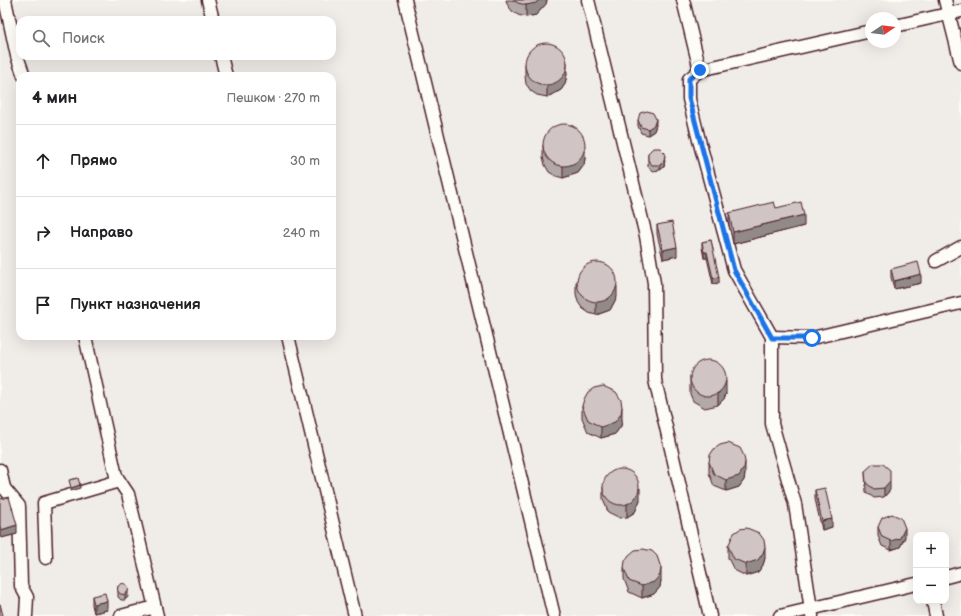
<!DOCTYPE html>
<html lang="ru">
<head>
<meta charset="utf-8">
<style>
	:root { --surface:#fff; --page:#f6f6f6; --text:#202124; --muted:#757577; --line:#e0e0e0 }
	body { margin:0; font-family:"Balsamiq Sans",sans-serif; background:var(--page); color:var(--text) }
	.controls { position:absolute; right:12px; bottom:12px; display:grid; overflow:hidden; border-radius:8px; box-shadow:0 4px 16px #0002 }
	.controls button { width:36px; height:36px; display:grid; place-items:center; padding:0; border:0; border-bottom:1px solid var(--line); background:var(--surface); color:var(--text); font:20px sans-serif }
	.compass { position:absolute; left:865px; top:12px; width:36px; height:36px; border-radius:50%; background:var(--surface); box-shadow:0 4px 16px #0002; rotate:77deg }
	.stop { position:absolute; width:12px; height:12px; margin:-9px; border:3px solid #1a73e8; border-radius:50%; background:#fff }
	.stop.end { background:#1a73e8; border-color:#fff; box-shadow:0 1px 4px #0008 }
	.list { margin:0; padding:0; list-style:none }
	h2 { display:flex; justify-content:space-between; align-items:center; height:52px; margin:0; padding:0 16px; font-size:17px }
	h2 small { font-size:13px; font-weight:400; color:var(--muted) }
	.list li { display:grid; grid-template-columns:26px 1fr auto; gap:12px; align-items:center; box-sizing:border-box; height:72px; padding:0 16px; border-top:1px solid var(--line) }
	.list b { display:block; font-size:15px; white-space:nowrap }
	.list em { font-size:13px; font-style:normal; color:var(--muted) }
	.icon { flex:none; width:22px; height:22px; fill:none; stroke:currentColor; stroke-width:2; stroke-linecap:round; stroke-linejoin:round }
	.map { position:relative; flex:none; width:961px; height:616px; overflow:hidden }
	.search { position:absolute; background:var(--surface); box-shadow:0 4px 16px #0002; left:16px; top:16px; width:320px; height:44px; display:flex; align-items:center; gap:10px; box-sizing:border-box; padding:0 14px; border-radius:12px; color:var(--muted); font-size:15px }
	.panel { position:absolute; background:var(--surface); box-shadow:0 4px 16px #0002; left:16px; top:72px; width:320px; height:268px; border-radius:12px }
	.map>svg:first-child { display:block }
</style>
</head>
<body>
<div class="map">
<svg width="961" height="616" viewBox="0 0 961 616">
	<rect width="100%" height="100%" fill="#fdfcf7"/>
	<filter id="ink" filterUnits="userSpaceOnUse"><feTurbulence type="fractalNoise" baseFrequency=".025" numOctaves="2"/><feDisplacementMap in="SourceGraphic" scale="8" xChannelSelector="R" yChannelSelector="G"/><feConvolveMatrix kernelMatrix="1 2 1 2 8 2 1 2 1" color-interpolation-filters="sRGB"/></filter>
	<g filter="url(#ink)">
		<path fill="#f0ece8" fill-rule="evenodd" d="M0,0h961v616h-961zM871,18h24v24h-24zM20,20h312v36h-312zM20,76h312v260h-312zM916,535h30v66h-30z"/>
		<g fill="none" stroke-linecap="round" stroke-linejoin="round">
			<g stroke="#4a1f2b" stroke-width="15">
				<g id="minor">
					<path d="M5,0l12,56 7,20"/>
					<path d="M208,0l5,20"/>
					<path d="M405,0l149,616"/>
					<path d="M588,0l58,236 8,47 1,97 55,236"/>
					<path d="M683,0l17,70"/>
					<path d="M945,0l16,63"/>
					<path d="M895,26l66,-15"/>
					<path d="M221,56l5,20"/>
					<path d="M936,261l25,-14"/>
					<path d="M85,336l31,140 12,18 29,122"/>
					<path d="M288,336l67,280"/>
					<path d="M772,337l40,1 149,-35"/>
					<path d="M0,470l4,18"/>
					<path d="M0,486l4,2 15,18 2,80 6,11 -1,19"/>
					<path d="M46,558l-2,-55 75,-22"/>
					<path d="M946,577l15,-4"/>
					<path d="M933,601l3,15"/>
					<path d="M121,616l34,-9"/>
					<path d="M780,616l136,-32"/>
					<path d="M812,616l-17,-112 -23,-80v-87l-38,-67 -35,-130 -10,-41v-20l11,-9 171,-39"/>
				</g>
			</g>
			<use href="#minor" stroke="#fdfcf7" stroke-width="12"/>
		</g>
		<g fill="#b3a9a9" stroke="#4a1f2b">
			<path d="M506,0h41l-1,4 -10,11 -10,2 -8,-2 -6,-4 -5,-7z"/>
			<path d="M525,64l42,10 -2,10 -4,6 -14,7 -10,-2 -6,-4 -5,-7 -1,-8z"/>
			<path d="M638,120l18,5 -2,6 -6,4 -7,-2 -3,-7z"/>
			<path d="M543,145l42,13 -1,7 -6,8 -15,5 -7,-2 -7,-4 -4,-7 -2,-8z"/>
			<path d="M648,153l17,6 -1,8 -4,3 -8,1 -4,-5z"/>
			<path d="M776,208l28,18 -71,18 -4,-19v-12z"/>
			<path d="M657,225l20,31 -14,3 -6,-25z"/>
			<path d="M711,240l8,43 -6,1 -6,-26h-3l-2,-10v-6z"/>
			<path d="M891,269l30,14 -27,6 -3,-12z"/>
			<path d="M576,282l41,15 -7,13 -14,5 -7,-2 -7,-5 -4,-6 -2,-8z"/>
			<path d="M690,376l36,17 -2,6 -6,6 -13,3 -12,-7 -3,-7z"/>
			<path d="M582,406l40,13 -1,7 -6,8 -14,4 -13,-6 -6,-14z"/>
			<path d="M709,462l36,12 -1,6 -5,7 -13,4 -12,-5 -5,-13z"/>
			<path d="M865,471l25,19 -6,7 -10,1 -8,-6z"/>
			<path d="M603,487l37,13 -5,12 -8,5 -7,1 -12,-6 -5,-13z"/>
			<path d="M815,490l17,37 -10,3 -7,-31z"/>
			<path d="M0,499l17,35 -16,4 -1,-3z"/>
			<path d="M878,527l27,10 -5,10 -9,3 -9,-4 -4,-10z"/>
			<path d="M728,546l37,12 -2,7 -5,7 -12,4 -12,-6 -6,-12z"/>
			<path d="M624,568l37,12 -1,7 -6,7 -12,4 -13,-6 -5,-13z"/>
			<path d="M118,586l10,11 -3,3h-4l-3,-3z"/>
			<path d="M92,596l15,14 -13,3 -2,-8z"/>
		</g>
		<g fill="#928a89" stroke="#4a1f2b">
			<path d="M539,0h8l-1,4 -10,11 -10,2v-12z"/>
			<path d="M567,62v12l-2,10 -4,6 -14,7v-12z"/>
			<path d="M656,119v6l-2,6 -6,4v-6z"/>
			<path d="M585,146v12l-1,7 -6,8 -15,5v-12z"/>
			<path d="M665,153l-1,14 -4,3v-5z"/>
			<path d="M804,215v11l-71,18v-12z"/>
			<path d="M677,247v9l-14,3v-9z"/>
			<rect x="704" y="252" width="3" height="6"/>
			<path d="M921,274v9l-27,6v-8z"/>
			<path d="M719,277v6l-6,1v-6z"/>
			<path d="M617,286v11l-7,13 -14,5v-12z"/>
			<path d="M726,381v12l-2,6 -6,6v-11z"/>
			<path d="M622,407v12l-1,7 -6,8 -14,4v-11z"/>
			<path d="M745,462v12l-1,6 -5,7 -13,4v-11z"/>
			<path d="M890,481v9l-6,7v-9z"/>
			<path d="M80,485v3l-9,3v-3z"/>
			<path d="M640,488v12l-5,12 -8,5v-12z"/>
			<path d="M832,519v8l-10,3v-9z"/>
			<path d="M17,525v9l-16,4v-8z"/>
			<path d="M905,528v9l-5,10 -9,3v-9z"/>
			<path d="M765,547v11l-2,7 -5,7 -12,4v-12z"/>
			<path d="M661,568v12l-1,7 -6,7 -12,4v-12z"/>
			<path d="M128,591v6l-3,3v-6z"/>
			<path d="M107,601v9l-13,3v-9z"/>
		</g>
		<g fill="#d0c5c4" stroke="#4a1f2b">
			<path d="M513,0h26l-3,3 -10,2 -8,-2z"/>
			<circle cx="546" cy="64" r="21"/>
			<path d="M647,111l6,2 3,6 -2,6 -6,4 -7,-2 -3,-7 2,-7z"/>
			<circle cx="564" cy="145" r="21"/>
			<path d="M653,148h7l5,5 -1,8 -4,4h-8l-4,-5v-7z"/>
			<path d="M774,202l2,6 25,-6 3,13 -71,17 -4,-19z"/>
			<path d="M672,222l5,25 -14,3 -6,-25z"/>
			<path d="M711,240l8,37 -6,1 -6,-26h-3l-2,-10z"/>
			<circle cx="597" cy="282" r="20"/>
			<path d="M918,262l3,12 -27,7 -3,-12z"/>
			<circle cx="708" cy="378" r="18"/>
			<path d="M603,386l13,6 5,8 1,7 -1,7 -6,8 -14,5 -13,-7 -6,-14 2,-7 4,-7 6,-4z"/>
			<path d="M728,443l12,5 4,8 1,6 -1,6 -5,8 -13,4 -12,-6 -5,-12 1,-7 4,-6 6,-4z"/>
			<path d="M873,464h10l7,6v11l-6,7 -10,1 -8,-6 -1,-12z"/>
			<circle cx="621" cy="487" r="18"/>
			<path d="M78,478l2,7 -9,3 -2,-8z"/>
			<path d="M825,488l7,31 -10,2 -7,-31z"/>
			<path d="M9,497l8,28 -16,5 -1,-4v-27z"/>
			<path d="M892,514l9,4 4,10 -5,10 -9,3 -9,-4 -4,-10 4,-9z"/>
			<path d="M747,528l12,5 5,7 1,7 -2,6 -5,7 -12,4 -12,-5 -6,-13 6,-13 6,-4z"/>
			<path d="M643,549l9,2 5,5 4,12 -1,7 -6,7 -12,4 -13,-5 -5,-13 1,-7 4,-6 6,-5z"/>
			<circle cx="123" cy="589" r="5.5"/>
			<path d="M105,593l2,8 -13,3 -2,-8z"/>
			<path d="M0,604l3,11 -3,1z"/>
		</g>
	</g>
	<g fill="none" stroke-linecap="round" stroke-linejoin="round" filter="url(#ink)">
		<path stroke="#1a73e8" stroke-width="5" d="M700,70l-11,9v19l45,172 38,68h40"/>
	</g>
</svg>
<div class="controls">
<button>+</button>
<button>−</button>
</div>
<svg class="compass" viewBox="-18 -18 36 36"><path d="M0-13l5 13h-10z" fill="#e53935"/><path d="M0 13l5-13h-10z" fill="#757577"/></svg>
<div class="stop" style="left:812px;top:338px"></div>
<div class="stop end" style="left:700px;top:70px"></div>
<div class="search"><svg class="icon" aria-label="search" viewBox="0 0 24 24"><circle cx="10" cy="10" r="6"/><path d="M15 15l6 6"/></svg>Поиск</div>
<section class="panel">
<h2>4 мин<small>Пешком · 270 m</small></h2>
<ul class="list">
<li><svg class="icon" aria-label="ahead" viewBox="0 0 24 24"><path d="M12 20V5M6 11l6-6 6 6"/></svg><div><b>Прямо</b></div><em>30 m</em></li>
<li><svg class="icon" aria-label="right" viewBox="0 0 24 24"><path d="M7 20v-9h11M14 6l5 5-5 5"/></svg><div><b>Направо</b></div><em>240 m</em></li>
<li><svg class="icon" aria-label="arrive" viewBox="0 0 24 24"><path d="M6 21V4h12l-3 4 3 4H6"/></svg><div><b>Пункт назначения</b></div></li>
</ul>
</section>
</div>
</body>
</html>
